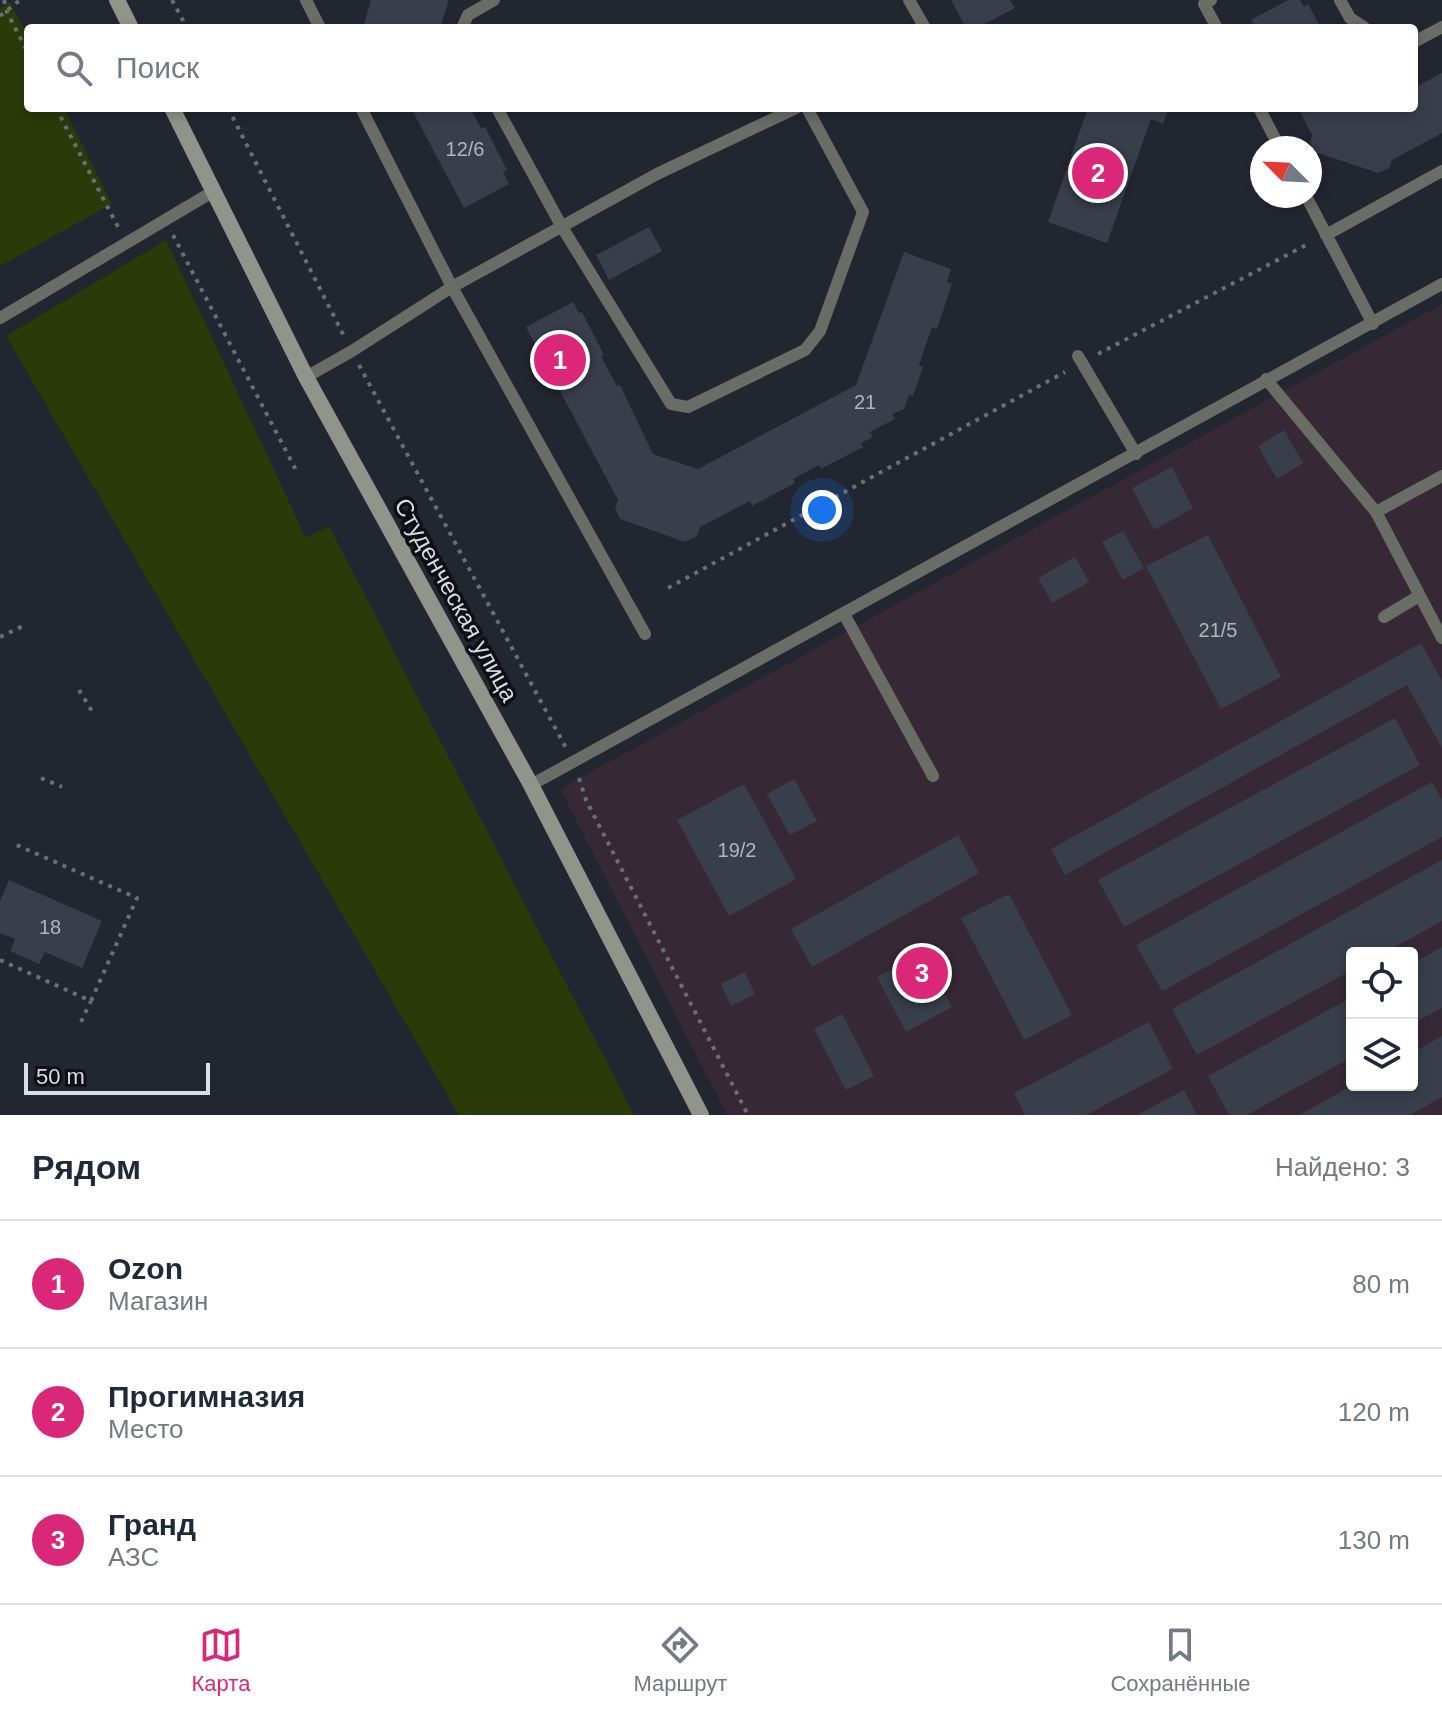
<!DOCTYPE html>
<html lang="ru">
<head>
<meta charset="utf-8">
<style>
	:root { --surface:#fff; --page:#f6f6f7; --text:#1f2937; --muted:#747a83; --line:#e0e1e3; --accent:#db2777 }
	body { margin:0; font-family:Helvetica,sans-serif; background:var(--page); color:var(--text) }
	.controls { position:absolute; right:24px; bottom:24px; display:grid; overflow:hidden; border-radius:8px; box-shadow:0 4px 12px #0003 }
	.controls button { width:72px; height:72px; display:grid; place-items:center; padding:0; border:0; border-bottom:2px solid var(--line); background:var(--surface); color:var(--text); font:40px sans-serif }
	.compass { position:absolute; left:1250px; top:136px; width:72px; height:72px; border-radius:50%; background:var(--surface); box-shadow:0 4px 12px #0003; rotate:294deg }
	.scale { position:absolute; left:24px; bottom:20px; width:186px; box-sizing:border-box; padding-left:8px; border:4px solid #d9dde4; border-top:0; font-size:22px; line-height:28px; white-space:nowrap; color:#d9dde4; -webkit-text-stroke:6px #0d0f14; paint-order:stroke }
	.you { position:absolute; left:822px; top:510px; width:28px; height:28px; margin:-20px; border:6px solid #fff; border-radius:50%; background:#1a73e8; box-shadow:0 0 0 12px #1a73e833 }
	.badge { display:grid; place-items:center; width:52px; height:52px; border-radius:50%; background:var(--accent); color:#fff; font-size:26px; font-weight:700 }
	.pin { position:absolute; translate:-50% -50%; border:4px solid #fff; box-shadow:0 2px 8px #0006 }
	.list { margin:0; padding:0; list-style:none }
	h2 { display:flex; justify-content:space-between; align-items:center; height:104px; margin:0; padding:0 32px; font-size:34px }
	h2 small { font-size:26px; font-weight:400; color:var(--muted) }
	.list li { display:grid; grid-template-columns:52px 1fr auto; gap:24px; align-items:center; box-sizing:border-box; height:128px; padding:0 32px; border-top:2px solid var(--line) }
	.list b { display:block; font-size:30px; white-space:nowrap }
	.list p { margin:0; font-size:26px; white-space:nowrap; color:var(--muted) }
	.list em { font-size:26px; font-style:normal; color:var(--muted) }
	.icon { flex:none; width:44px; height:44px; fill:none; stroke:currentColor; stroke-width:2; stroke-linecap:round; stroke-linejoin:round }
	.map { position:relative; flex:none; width:1442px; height:1115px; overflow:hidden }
	.search { position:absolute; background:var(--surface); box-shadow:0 4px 12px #0003; left:24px; right:24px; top:24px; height:88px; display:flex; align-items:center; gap:20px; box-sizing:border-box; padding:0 28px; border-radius:8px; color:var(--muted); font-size:30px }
	.sheet { height:488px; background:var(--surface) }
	nav { display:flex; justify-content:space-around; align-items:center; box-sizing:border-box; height:112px; border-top:2px solid var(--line); background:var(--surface); font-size:22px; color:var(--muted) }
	nav a { display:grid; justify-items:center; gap:4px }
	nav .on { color:var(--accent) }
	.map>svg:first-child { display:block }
</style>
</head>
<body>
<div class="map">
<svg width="1442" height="1115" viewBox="0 0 1442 1115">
	<rect width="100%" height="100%" fill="#212631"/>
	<path fill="#372835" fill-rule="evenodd" d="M1442,304v811h-715l-167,-326zM1352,953h60v132h-60z"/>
	<g fill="#2a3a08">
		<path d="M10,2l18,35v71h36l48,96 -112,62v-258z"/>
		<path d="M166,240l140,298 23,-12 305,589h-175l-453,-779z"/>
	</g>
	<g fill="#383e4a">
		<path d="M371,0h78l-9,28h-77z"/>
		<path d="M951,0h59l5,8 -38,20h-11z"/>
		<path d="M1288,0h12l4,7 4,-3 13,24h-66l-4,-8z"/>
		<path d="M1442,73v60l-50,27 -3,8 -11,5 -63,-21 -5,-10 2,-7 -14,-27h116v-20z"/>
		<path d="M411,108h59l11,20 4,-1 22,43 -4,2 6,12 -45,24z"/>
		<path d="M1088,108h81l-6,16 -12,-5 -44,124 -59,-21z"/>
		<path d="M649,227l13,24 -53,29 -13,-25z"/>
		<path d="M904,252l47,17 -4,13 5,2 -15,45 -5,-2 -13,38 4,2 -10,29 -4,-1 -5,14 -12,5 3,5 -25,13 3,5 -12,6 2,4 -42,22 -2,-4 -26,14 2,4 -43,23 -2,-5 -50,26 -3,9 -12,6 -65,-23 -5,-11 3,-8 -92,-173 47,-25 6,11 3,-1 22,43 -3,1 16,30 3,-1 33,69 45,15 158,-84z"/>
		<path d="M1284,430l19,33 -26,16 -19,-33z"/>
		<path d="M1172,467l21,41 -39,22 -22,-42z"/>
		<path d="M1123,531l21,37 -21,12 -21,-38z"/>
		<path d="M1208,535l73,142 -60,32 -75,-143z"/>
		<path d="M1075,557l14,25 -37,21 -14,-25z"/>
		<path d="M1421,643l21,38v67l-35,-63 -342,190 -14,-26z"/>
		<path d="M1395,718l25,47 -296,162 -26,-47z"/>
		<path d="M794,779l23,42 -27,14 -23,-41z"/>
		<path d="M1432,782l10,18v37l-280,154 -26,-46z"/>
		<path d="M744,784l52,95 -67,37 -52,-96z"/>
		<path d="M958,835l21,38 -167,94 -21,-38z"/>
		<path d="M1442,860v61l-58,32h-32v17l-155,85 -25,-46z"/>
		<path d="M9,880l93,41 -20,47 -37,-16 -6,12 -29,-13 5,-12 -15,-6v-32z"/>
		<path d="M1009,894l63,121 -48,25 -63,-122z"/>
		<path d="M1442,947v61l-30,16v-60z"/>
		<path d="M923,952l29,55 -46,25 -29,-55z"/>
		<path d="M745,972l10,22 -24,12 -10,-22z"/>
		<path d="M1352,997v60l-105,58h-18l-21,-39z"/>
		<path d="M842,1014l32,62 -28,14 -32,-61z"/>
		<path d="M1149,1022l24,47 -87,46h-61l-11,-22z"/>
		<path d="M1442,1036v61l-32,18h-111l54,-30h59v-32z"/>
		<path d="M1184,1090l13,25h-60z"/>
	</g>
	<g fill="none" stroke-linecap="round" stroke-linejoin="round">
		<g stroke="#696e77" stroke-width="4" stroke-dasharray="4 6" stroke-linecap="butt">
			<path d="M4,0l3,12 21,41"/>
			<path d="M172,0l15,28"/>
			<path d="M0,16l20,-16"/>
			<path d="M56,108l62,119 -2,1"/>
			<path d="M228,108l116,228"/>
			<path d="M173,235l123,235"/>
			<path d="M1098,354l212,-111"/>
			<path d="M359,365l207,383"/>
			<path d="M668,588l397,-216"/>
			<path d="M0,637l25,-12"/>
			<path d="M79,690l13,21"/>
			<path d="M41,778l21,9"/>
			<path d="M579,778l7,22 162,315"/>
			<path d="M0,960l91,41 46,-103 -125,-55"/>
			<path d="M81,1022l10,-21"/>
		</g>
		<g stroke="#6a6c66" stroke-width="12">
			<path d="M306,0l14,28"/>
			<path d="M909,0l16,28"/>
			<path d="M1211,0l-7,4 13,24"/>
			<path d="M1340,0l10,18 15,10"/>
			<path d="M462,28l6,-13 26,-15"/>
			<path d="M1414,42l28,-15"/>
			<path d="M361,108l91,179 193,347"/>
			<path d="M497,108l65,119 109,177 17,3 117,-57 15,-19 43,-119 -56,-104"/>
			<path d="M1259,108l21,40"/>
			<path d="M1306,196l67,128"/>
			<path d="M1326,235l116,-64"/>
			<path d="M0,318l214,-127"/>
			<path d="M1078,356l58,98"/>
			<path d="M306,377l46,-26 100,-64 205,-113 139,-66"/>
			<path d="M1266,379l110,133 66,-36"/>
			<path d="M1376,512l66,126"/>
			<path d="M844,614l89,162"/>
			<path d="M1384,617l35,-21"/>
			<path d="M531,785l911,-501"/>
		</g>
		<g stroke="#90948a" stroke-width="16">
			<path d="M117,0l14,28"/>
			<path d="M172,108l134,269 225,408 170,330"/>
		</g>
	</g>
	<g text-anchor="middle" stroke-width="7" stroke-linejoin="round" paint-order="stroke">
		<g font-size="20" fill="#b1b5be">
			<text x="465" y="156">12/6</text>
			<text x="865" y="409">21</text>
			<text x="1218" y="637">21/5</text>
			<text x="737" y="857">19/2</text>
			<text x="50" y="934">18</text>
		</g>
		<g font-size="24" fill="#d9dde4" stroke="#0d0f14">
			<text transform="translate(456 600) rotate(61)" y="8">Студенческая улица</text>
		</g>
	</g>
</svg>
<div class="controls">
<button><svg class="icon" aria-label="locate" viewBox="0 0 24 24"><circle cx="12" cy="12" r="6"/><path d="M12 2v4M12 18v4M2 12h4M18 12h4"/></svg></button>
<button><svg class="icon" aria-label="layers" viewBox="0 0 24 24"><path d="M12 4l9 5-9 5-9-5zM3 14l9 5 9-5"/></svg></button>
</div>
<svg class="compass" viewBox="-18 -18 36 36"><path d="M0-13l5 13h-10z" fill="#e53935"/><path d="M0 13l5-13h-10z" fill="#747a83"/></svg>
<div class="scale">50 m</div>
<div class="you"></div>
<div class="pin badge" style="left:560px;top:360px">1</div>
<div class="pin badge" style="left:1098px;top:173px">2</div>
<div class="pin badge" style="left:922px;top:973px">3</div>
<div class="search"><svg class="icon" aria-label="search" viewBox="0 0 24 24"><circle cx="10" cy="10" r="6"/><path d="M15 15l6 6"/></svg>Поиск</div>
</div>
<section class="sheet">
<h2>Рядом<small>Найдено: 3</small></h2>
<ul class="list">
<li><span class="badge">1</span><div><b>Ozon</b><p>Магазин</p></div><em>80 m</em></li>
<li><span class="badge">2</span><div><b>Прогимназия</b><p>Место</p></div><em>120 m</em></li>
<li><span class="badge">3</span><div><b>Гранд</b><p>АЗС</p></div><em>130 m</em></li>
</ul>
</section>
<nav>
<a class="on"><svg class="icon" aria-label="map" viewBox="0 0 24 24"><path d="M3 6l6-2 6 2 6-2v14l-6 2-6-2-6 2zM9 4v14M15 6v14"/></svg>Карта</a>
<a><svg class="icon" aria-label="directions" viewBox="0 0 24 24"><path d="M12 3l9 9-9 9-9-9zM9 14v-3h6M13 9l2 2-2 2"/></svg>Маршрут</a>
<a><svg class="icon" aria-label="saved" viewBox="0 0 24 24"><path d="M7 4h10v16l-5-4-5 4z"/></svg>Сохранённые</a>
</nav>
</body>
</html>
